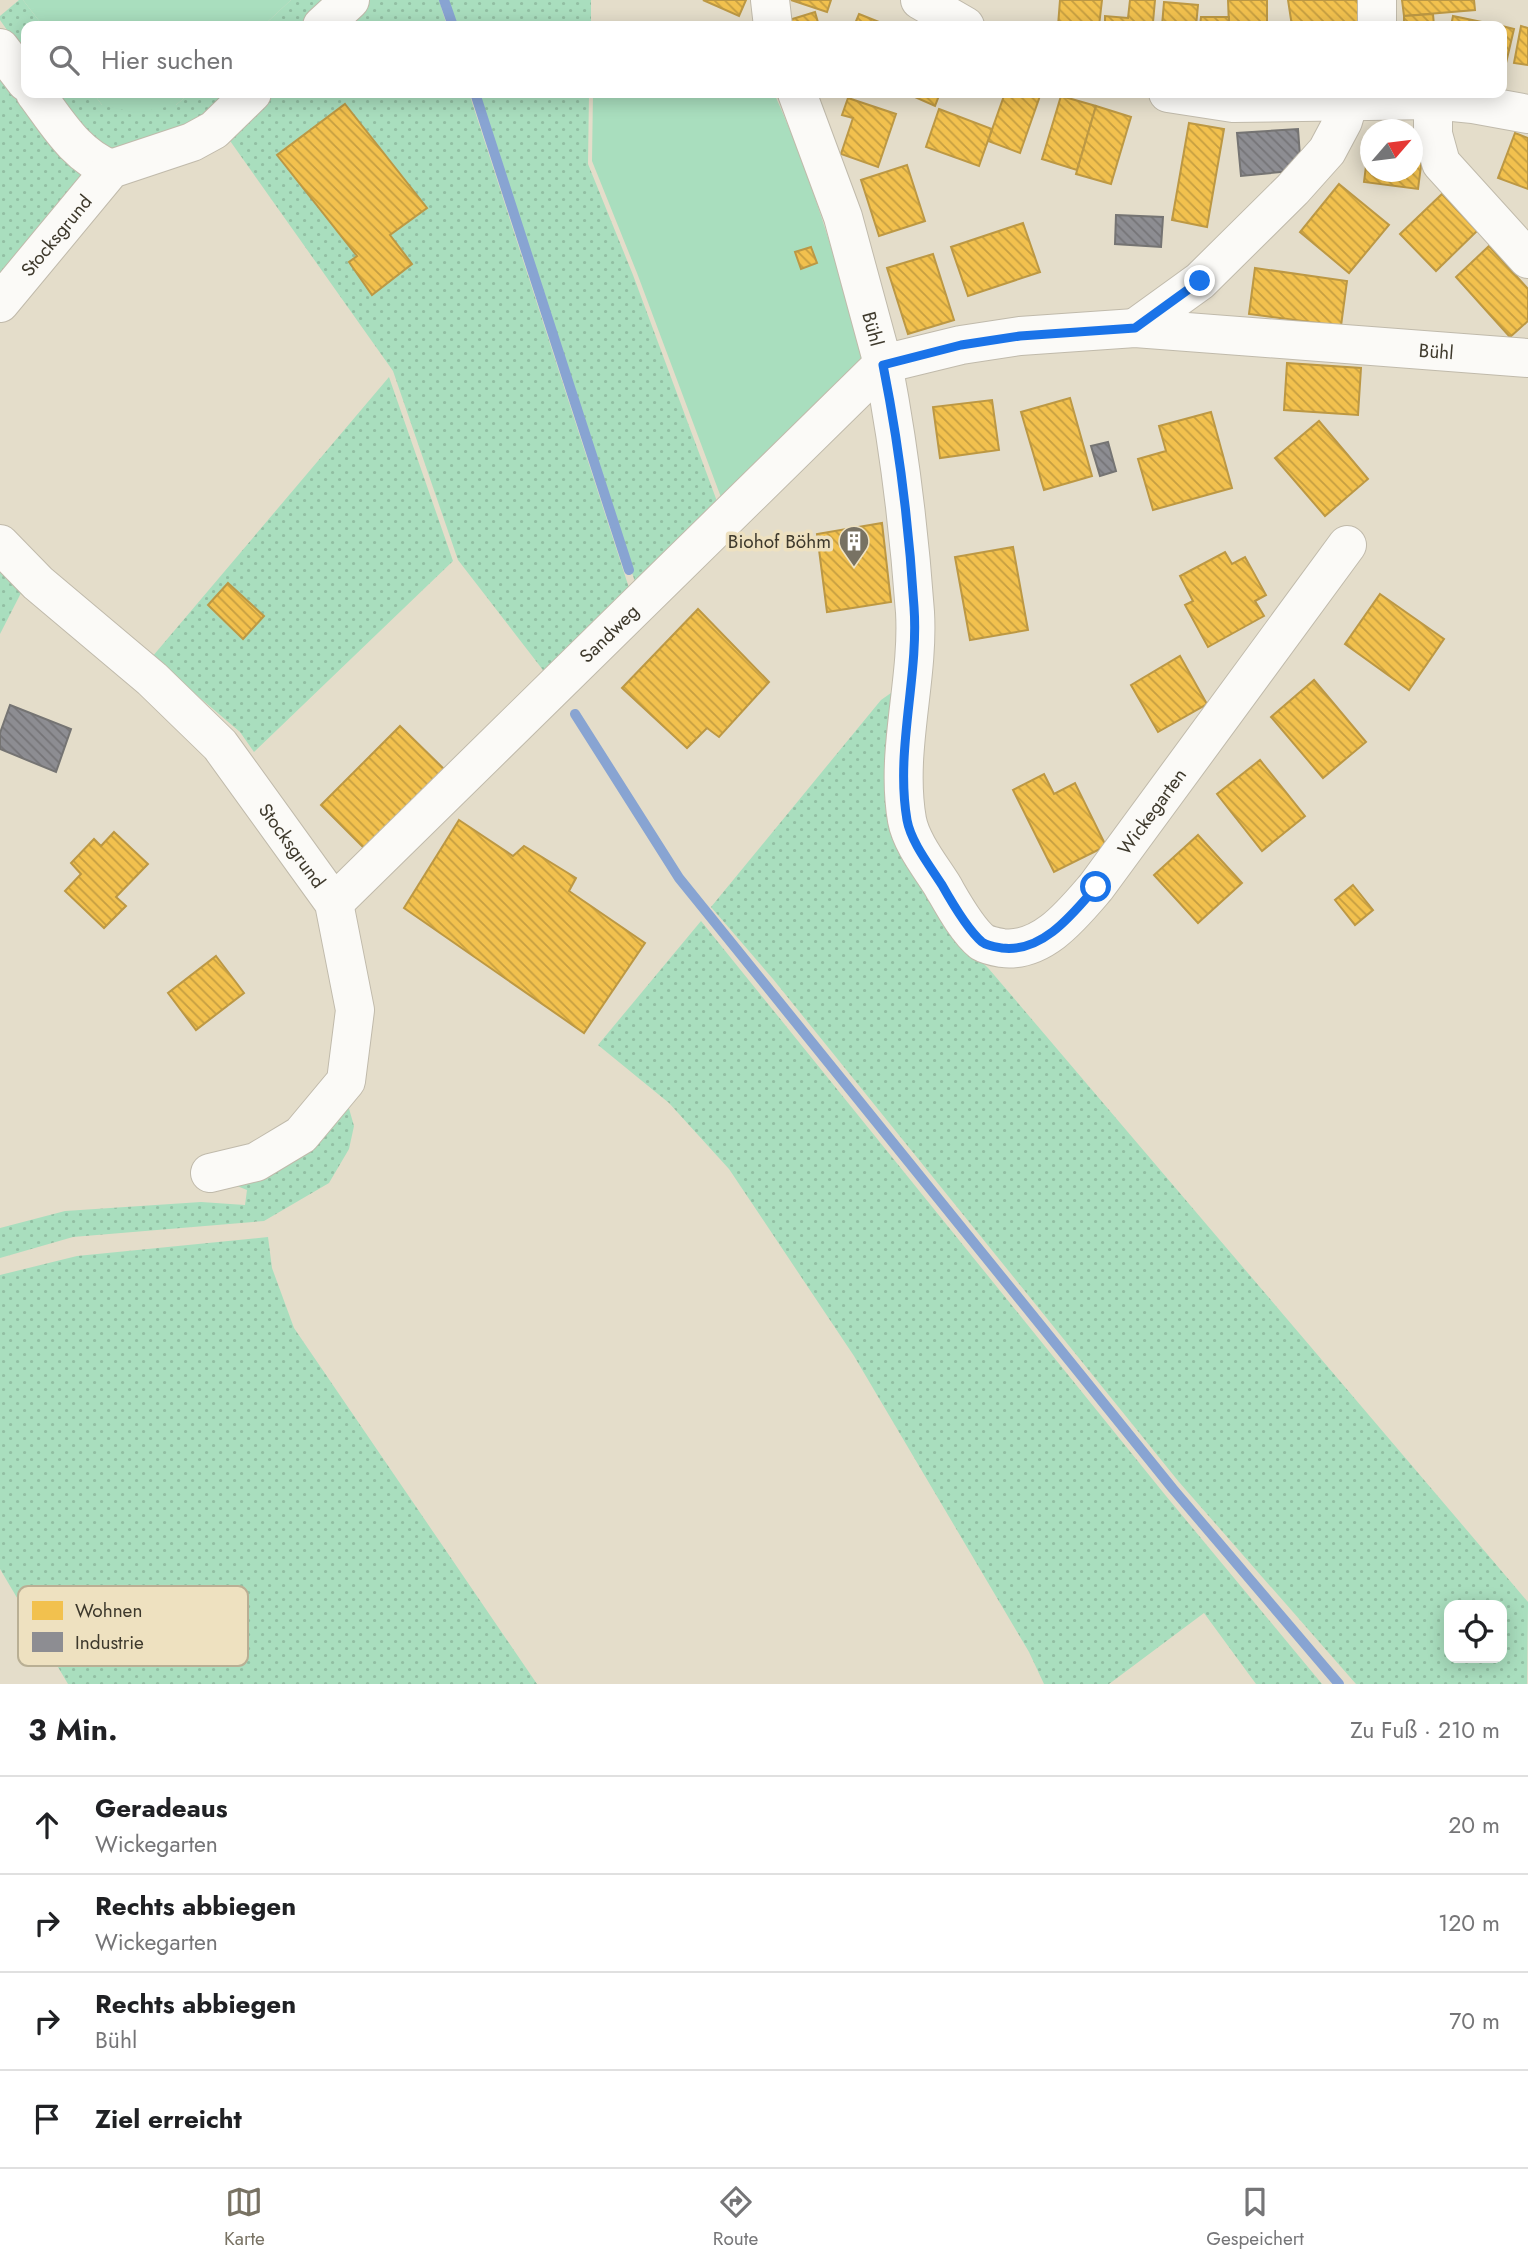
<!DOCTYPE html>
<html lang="de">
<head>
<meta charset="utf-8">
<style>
	:root { --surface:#fff; --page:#f6f6f6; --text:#202124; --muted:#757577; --line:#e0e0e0; --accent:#787263 }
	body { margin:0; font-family:Jost,sans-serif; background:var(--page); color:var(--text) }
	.controls { position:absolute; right:21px; bottom:21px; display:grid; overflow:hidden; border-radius:14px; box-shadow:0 4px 18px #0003 }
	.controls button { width:63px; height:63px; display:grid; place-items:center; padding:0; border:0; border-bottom:2px solid var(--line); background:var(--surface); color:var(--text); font:35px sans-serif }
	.compass { position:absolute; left:1360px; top:119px; width:63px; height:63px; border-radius:50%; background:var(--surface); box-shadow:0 4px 18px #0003; rotate:62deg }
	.stop { position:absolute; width:21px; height:21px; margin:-16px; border:5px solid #1a73e8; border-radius:50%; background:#fff }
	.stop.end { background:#1a73e8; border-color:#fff; box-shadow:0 2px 7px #0008 }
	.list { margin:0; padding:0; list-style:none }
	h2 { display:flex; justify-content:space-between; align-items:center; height:91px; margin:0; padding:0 28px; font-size:30px }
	h2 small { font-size:23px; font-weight:400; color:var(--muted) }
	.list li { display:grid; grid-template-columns:46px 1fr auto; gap:21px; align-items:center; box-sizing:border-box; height:98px; padding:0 28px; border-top:2px solid var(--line) }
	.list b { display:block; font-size:26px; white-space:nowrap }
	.list p { margin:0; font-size:23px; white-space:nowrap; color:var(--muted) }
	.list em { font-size:23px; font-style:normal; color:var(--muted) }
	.icon { flex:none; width:38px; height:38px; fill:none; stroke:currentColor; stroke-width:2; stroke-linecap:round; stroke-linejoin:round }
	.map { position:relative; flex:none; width:1528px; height:1684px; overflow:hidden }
	.search { position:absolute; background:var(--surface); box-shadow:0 4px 18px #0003; left:21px; right:21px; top:21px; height:77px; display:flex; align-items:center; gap:18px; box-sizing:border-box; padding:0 24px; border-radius:14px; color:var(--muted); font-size:26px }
	.sheet { height:483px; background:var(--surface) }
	nav { display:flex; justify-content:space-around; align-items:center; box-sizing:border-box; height:98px; border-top:2px solid var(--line); background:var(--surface); font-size:19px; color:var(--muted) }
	nav a { display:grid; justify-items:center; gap:4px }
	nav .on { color:var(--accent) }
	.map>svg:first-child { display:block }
</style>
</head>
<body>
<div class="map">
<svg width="1528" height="1684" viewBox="0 0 1528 1684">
	<defs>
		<pattern id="grass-dots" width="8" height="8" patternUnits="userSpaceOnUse" patternTransform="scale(1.75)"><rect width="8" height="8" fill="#a9debe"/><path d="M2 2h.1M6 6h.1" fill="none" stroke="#92bfa3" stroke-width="1.8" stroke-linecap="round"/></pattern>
		<pattern id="homes-back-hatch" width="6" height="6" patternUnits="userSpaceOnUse" patternTransform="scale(1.75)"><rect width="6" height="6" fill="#f2c14e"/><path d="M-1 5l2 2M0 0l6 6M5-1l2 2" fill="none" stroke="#c59e41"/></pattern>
		<pattern id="industry-back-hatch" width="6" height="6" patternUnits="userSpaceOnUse" patternTransform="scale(1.75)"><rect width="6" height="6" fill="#8d8d92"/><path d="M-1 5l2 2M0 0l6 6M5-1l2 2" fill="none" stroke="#757477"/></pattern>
	</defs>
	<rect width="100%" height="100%" fill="#e4ddca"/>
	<g fill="url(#grass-dots)" fill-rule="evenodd">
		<path d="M19,0h4l20,26h-17v31l-26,-37v-4z"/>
		<path d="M291,0h44l-28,26h-44z"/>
		<path d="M370,0h69l8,26h-104z"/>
		<path d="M448,0h143v26h-134z"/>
		<path d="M0,60l93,112 -93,107z"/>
		<path d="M55,93h38l9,12h74l14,-12h45l-46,38 -78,18 -13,-6z"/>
		<path d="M274,93h195l161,498 -84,83 -88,-114 -65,-189 -165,-233z"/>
		<path d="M478,93h111l-1,71 45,111 85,229 -82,81z"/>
		<path d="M389,377l64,184 -199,191 -14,-20 -88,-75z"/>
		<path d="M0,560l22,31 -22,43z"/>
		<path d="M898,688l-4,91 78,173 17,17 539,633 -1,82h-171l-177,-202 -406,-503 -62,-72 170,-207zM1449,1605h53v53h-53z"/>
		<path d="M701,921l465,575 156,188h-66l-52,-71 -95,71h-65l-15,-32 -175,-296 -125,-187 -60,-66 -71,-58z"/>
		<path d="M348,1105l6,21 -5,23 -20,34 -65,38 -191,16 -73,21v-30l65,-17 136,-9 44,3 2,-15 -15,-6z"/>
		<path d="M268,1237l4,31 22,60 243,356h-469l-68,-115v-294l77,-19z"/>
	</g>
	<g fill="#a9debe">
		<path d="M23,0h268l-28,26h-220z"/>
		<path d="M93,93h97l-14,12 -40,8 -34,-8z"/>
		<path d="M593,93h181c39,86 64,176 90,266l-142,141 -85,-227 -45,-112z"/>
	</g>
	<g fill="url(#homes-back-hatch)" stroke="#bc9844" stroke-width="2">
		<path d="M703,0h43l-7,16z"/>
		<path d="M791,0h40l-4,12z"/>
		<path d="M1060,0h42l-3,26h-41z"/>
		<path d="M1130,0h25l-2,22h-3l-1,4h-44v-10l23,2z"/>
		<path d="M1228,0h39v26h-38z"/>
		<path d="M1288,0h73l4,26h-73z"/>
		<path d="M1402,0h72l1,10 -71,6z"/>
		<path d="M1164,2l34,3 -2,21h-34z"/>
		<path d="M815,12l4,14h-31l-2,-5z"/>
		<path d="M859,14l30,12h-35z"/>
		<path d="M1433,14l1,12h-30v-10z"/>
		<path d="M1453,16l48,10h-50z"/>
		<path d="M1201,17h28v9h-29z"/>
		<path d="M1502,26l12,3 -8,34 -4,-1z"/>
		<path d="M1521,26l7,2v37l-14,-2z"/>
		<path d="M906,93h34l-5,13z"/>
		<path d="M1005,93h36l-21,60 -32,-12z"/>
		<path d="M1061,96l35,10 -19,64 -35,-11z"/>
		<path d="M848,98l48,16 -18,53 -37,-13 12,-36 -11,-3z"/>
		<path d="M345,104l82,104 -37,27 22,29 -40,31 -23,-33 8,-6 -80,-101z"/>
		<path d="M1096,106l35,11 -20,67 -35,-10z"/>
		<path d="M939,109l53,20 -13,37 -53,-19z"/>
		<path d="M1189,123l35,6 -17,98 -35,-7z"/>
		<path d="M1515,133l13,5v51l-30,-11z"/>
		<path d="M1370,134v38h42v-38l13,1 -7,54 -54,-7z"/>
		<path d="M907,165l18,56 -46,15 -18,-56z"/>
		<path d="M1339,184l50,41 -40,48 -49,-41z"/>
		<path d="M1442,194l35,37 -41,40 -36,-37z"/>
		<path d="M1023,223l17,49 -72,24 -17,-49z"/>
		<path d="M1489,246l39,43v32l-18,16 -54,-60z"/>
		<path d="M811,247l6,16 -16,6 -6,-17z"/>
		<path d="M933,254l21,66 -46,14 -21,-66z"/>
		<path d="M1255,268l92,13 -6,45 -92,-12z"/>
		<path d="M1287,363l74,5 -3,47 -74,-5z"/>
		<path d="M1070,398l22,78 -48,14 -23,-78z"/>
		<path d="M992,400l7,50 -59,8 -7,-51z"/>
		<path d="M1211,412l21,76 -79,22 -15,-51 28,-8 -7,-25z"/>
		<path d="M1319,421l49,58 -43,37 -50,-58z"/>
		<path d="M882,523l9,79 -64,10 -10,-78z"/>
		<path d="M1013,547l15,83 -58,10 -15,-83z"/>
		<path d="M1225,552l7,12 13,-7 21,38 -11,6 9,15 -56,31 -23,-42 8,-4 -13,-25z"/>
		<path d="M228,583l36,33 -21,23 -35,-34z"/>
		<path d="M1380,594l64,45 -35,51 -64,-46z"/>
		<path d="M698,609l71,73 -50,55 -12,-9 -20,20 -65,-60z"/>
		<path d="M1180,656l27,48 -49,28 -27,-47z"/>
		<path d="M1314,680l52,62 -43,36 -52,-61z"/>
		<path d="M400,726l45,44 -80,79 -44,-44z"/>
		<path d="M1260,760l45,56 -43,35 -45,-57z"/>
		<path d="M1044,774l10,20 21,-11 31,63 -52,26 -41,-82z"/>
		<path d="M459,820l54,36 11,-10 52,32 -7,13 76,52 -61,90 -180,-125z"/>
		<path d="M114,832l34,32 -32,33 10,9 -22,22 -39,-37 16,-17 -10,-11 23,-24 7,7z"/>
		<path d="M1198,835l44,48 -44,40 -44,-48z"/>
		<path d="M1353,885l20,25 -18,15 -20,-25z"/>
		<path d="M216,956l28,37 -48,37 -28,-37z"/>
	</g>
	<g fill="url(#industry-back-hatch)" stroke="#757473" stroke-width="2">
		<path d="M1298,129l3,41 -60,6 -4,-43z"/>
		<path d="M1116,215l47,2 -2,30 -46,-3z"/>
		<path d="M1108,442l8,29 -16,5 -9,-30z"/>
		<path d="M10,705l61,24 -15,43 -56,-23v-16z"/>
	</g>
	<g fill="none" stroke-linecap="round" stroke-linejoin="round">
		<g stroke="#88a4d2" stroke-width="10">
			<path d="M444,0l9,26"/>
			<path d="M475,93l154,477"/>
			<path d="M575,714l104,164 494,611 166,195"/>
		</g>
		<g stroke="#c0baab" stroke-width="40">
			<g id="minor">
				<path d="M770,0l3,26"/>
				<path d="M920,0l45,26"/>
				<path d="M1377,0v26"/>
				<path d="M322,26l28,-26"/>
				<path d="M0,48l26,34"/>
				<path d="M35,93c22,29 40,62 76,76"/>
				<path id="s1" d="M797,93l46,124 40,147 78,-19 59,-9 115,-8 393,30"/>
				<path d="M1168,93l65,10 200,-3 40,4 55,10"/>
				<path d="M1433,100v34l8,29 87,96"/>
				<path id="s2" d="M0,303l111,-134 81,-27 22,-12 38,-37"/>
				<path d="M1135,328l65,-47 93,-92 34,-38 16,-30 6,-20"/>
				<path id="s3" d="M883,364c16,83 26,165 32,248 4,69 -20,139 -8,208 4,22 23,46 35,65 10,17 24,44 40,57 5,3 14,5 20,6 40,5 70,-33 94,-61l251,-342"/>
				<path id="s4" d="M0,544l38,39 114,96 68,66 114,158 21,107 -9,71 -45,54 -45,27 -46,11"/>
				<path id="s5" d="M334,903l549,-539"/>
			</g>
		</g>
		<use href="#minor" stroke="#fbfaf7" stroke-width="38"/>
	</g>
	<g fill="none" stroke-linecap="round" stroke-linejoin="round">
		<path stroke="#1a73e8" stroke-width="9" d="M1096,887c-24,28 -54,66 -94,61 -6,-1 -15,-2 -20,-6 -14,-12 -31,-41 -40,-57 -12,-19 -31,-43 -35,-65 -12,-70 12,-143 7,-213 -5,-81 -15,-162 -31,-242l78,-20 59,-9 115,-8 65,-47"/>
	</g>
	<defs>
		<g id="building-pin" transform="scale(1.575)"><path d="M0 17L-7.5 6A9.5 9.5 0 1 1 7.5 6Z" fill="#787263" stroke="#eee1c0"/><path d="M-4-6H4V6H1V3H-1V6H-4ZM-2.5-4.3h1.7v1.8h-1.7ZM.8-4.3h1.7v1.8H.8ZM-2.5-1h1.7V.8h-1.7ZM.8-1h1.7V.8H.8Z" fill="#fff"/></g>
	</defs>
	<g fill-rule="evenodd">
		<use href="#building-pin" x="854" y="541"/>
	</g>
	<g text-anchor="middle" stroke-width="7" stroke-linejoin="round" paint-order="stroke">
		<g font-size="19" fill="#3e392c" stroke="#eee1c0">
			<text dy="7" stroke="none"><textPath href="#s2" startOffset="88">Stocksgrund</textPath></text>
			<text dy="7" stroke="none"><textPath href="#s1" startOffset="248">Bühl</textPath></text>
			<text dy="7" stroke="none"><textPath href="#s1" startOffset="842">Bühl</textPath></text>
			<text dy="7" stroke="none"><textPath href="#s5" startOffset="385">Sandweg</textPath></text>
			<text dy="7" stroke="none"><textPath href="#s3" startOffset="835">Wickegarten</textPath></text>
			<text dy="7" stroke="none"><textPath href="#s4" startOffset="422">Stocksgrund</textPath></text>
		</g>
		<g font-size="19" fill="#3e392c" stroke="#eee1c0" text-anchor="end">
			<text x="831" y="548">Biohof Böhm</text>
		</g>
	</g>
	<rect x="18" y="1586" width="230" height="80" rx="10" fill="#eee1c0" stroke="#b9af94" stroke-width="2"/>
	<rect x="32" y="1601" width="31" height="19" fill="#f2c14e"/>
	<rect x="32" y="1632" width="31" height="20" fill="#8d8d92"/>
	<g font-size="19" fill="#3e392c">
		<text x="75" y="1617">Wohnen</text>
		<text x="75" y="1649">Industrie</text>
	</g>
</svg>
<div class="controls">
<button><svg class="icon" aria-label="locate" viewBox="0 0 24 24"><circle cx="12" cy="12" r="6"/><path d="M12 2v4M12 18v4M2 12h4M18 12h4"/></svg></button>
</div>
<svg class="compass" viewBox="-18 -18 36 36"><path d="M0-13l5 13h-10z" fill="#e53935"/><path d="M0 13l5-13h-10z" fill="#757577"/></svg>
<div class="stop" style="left:1096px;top:887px"></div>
<div class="stop end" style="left:1200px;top:281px"></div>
<div class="search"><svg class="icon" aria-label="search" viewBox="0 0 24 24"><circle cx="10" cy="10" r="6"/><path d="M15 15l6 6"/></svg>Hier suchen</div>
</div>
<section class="sheet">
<h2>3 Min.<small>Zu Fuß · 210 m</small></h2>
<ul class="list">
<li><svg class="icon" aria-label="ahead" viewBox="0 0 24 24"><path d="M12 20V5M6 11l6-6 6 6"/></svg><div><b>Geradeaus</b><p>Wickegarten</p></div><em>20 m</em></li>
<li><svg class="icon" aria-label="right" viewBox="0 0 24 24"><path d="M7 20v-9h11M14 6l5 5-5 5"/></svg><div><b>Rechts abbiegen</b><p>Wickegarten</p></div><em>120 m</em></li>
<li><svg class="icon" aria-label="right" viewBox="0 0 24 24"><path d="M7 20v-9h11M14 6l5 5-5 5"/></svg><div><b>Rechts abbiegen</b><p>Bühl</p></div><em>70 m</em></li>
<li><svg class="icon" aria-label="arrive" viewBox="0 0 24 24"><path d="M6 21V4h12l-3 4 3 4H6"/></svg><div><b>Ziel erreicht</b></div></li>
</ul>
</section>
<nav>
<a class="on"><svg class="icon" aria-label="map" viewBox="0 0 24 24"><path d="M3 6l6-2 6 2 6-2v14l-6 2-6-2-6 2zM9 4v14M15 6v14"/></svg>Karte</a>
<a><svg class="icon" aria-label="directions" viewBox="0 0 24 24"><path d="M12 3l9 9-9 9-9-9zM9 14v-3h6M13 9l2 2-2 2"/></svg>Route</a>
<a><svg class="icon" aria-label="saved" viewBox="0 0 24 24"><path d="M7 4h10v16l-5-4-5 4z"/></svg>Gespeichert</a>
</nav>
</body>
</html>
